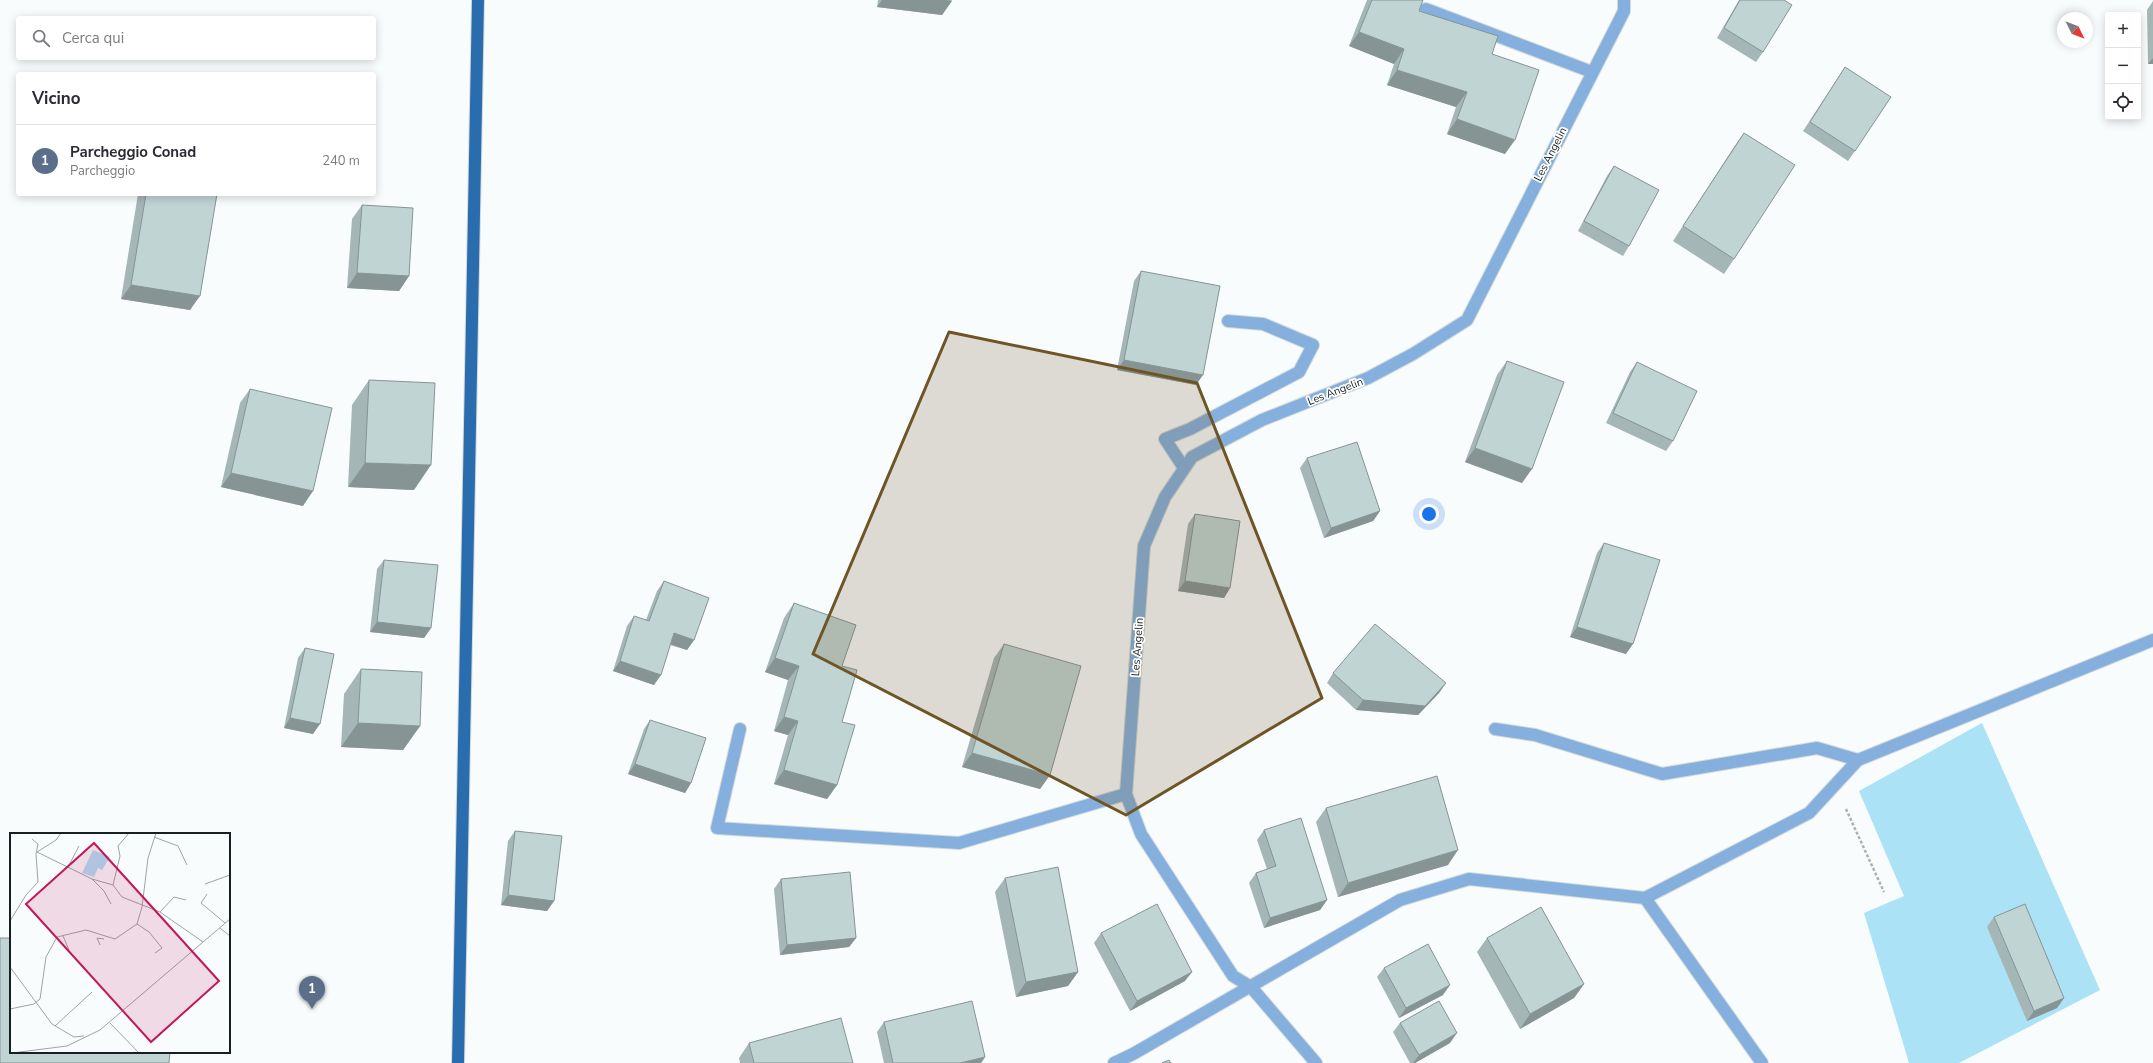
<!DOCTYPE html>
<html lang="it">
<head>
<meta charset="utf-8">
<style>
	:root { --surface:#fff; --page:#f7f7f7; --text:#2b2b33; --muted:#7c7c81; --line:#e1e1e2; --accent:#111827 }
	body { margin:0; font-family:"Nunito Sans",sans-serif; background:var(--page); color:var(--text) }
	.controls { position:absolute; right:12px; top:12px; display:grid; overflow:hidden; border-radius:4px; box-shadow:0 2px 10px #0003 }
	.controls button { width:36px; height:36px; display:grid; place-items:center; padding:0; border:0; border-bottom:1px solid var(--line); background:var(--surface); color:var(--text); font:20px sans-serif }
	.compass { position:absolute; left:2057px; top:12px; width:36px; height:36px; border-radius:50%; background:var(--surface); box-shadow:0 2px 10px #0003; rotate:132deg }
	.you { position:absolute; left:1429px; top:514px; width:14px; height:14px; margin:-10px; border:3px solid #fff; border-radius:50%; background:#1a73e8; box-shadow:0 0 0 6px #1a73e833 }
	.badge { display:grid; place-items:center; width:26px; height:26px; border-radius:50%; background:var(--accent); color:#fff; font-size:13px; font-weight:700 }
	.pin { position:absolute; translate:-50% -33px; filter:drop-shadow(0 1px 2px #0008) }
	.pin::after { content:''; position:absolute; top:21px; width:14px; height:12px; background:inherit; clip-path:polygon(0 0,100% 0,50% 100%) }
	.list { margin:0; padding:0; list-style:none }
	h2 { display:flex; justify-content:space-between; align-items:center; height:52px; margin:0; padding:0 16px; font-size:17px }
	h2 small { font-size:13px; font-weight:400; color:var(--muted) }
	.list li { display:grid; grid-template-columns:26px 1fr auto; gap:12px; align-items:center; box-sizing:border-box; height:72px; padding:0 16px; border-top:1px solid var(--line) }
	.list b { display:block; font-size:15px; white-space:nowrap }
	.list p { margin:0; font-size:13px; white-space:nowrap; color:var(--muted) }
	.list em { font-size:13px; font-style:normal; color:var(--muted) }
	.icon { flex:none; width:22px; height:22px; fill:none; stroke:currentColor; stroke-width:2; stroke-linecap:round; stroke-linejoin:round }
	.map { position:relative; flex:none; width:2153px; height:1063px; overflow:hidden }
	.search { position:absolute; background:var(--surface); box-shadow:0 2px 10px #0003; left:16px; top:16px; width:360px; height:44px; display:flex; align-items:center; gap:10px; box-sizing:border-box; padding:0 14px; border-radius:4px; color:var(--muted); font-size:15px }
	.panel { position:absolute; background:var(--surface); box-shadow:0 2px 10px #0003; left:16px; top:72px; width:360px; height:124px; border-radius:4px }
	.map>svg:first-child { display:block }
</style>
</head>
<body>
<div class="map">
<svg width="2153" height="1063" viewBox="0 0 2153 1063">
	<rect width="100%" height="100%" fill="#f8fcfd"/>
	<path fill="#abe2f6" d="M1982,723l118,267 -141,73h-50l-45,-150 40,-17 -45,-105z"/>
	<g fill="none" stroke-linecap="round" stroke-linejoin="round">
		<g stroke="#d4d9da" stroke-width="14">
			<g id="minor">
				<path d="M1426,9l166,63"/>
				<path d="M1184,468l-19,-29 25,-10 109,-57 14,-27 -50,-21 -35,-3"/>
				<path d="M740,729l-23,99 242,15 167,-49"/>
				<path d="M1495,729l40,6 127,39 155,-26 41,12"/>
				<path d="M1645,898l117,165"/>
				<path d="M1114,1063l19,-9 267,-154 69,-21 176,19 164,-85 49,-53 295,-120"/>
				<path d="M1316,1063l-65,-76 -18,-11 -92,-142 -15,-40 18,-248 21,-49 27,-40 70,-37 106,-42 45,-24 54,-34 157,-309v-11"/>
			</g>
		</g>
		<g stroke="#d4d9da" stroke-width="14">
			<path id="major" d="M458,1063l20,-1063"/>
		</g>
		<path stroke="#acb1b2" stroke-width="2.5" stroke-dasharray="3 2" stroke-linecap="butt" d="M1846,809l38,83"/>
		<use href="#minor" stroke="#85b0de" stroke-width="12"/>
		<use href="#major" stroke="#296dae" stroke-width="12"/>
	</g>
	<g fill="#a5b6b6">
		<path d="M878,0h74l-10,15 -65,-8z"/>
		<path d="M1367,0h56l-4,11 73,43 13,100 -58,-20 9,-27 -69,-22 7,-21 -45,-18z"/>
		<path d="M1739,0h45l-21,52 -7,10 -39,-24z"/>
		<path d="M2153,1v63h-5l-1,-54z"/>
		<path d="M1845,67l10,84 -7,10 -45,-30z"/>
		<path d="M1744,133l-10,126 -10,15 -51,-33 61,-94z"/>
		<path d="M1614,166l15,80 -6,10 -45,-25 29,-55z"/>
		<path d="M138,194h79l-27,116 -69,-11z"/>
		<path d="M362,205l47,71 -10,15 -52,-3 5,-69z"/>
		<path d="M1141,271l55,114 -79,-15 17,-89z"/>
		<path d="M1507,361l15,122 -57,-21 32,-87z"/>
		<path d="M1637,362l36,79 -7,10 -60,-28 24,-51z"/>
		<path d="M369,380l45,110 -66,-3 4,-82z"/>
		<path d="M250,389l53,117 -82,-19 19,-84z"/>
		<path d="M1307,458l73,53 -7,10 -49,17 -24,-70z"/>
		<path d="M1195,514l35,74 -6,10 -46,-7 10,-67z"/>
		<path d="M1604,543l22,111 -56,-17 27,-84z"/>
		<path d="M384,560l47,68 -7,10 -54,-6 7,-63z"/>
		<path d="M664,581l30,59 -7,10 -17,-5 -16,40 -41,-14 14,-45 7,-10 12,4 11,-29z"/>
		<path d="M794,603l48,63v56l-5,63 -10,14 -53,-15 14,-49 -14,-4 14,-51 -23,-8 19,-54z"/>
		<path d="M1004,644l46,131 -10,14 -78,-22 32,-109z"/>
		<path d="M305,648l8,86 -29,-6 14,-70z"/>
		<path d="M361,669l59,57 -17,24 -62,-3 3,-53z"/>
		<path d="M1333,673l113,10 -7,10 -21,22 -62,-5 -29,-27z"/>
		<path d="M650,720l41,63 -6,10 -57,-19 16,-45z"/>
		<path d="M1326,808l122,57 -110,32 -22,-75z"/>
		<path d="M1264,830l63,70 -7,10 -56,18 -15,-45 7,-10 11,-4 -10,-29z"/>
		<path d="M515,831l39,70 -7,10 -46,-6 7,-64z"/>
		<path d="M1005,878l73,94 -10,14 -52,11 -21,-105z"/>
		<path d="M781,879l75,59 -7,9 -69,8 -6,-66z"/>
		<path d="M1994,917l70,81 -7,10 -30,13 -40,-94z"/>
		<path d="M1101,933l84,48 -55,30 -36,-68z"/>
		<path d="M1487,938l97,46 -10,14 -54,31 -43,-77z"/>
		<path d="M1384,968l59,27 -44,23 -22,-41z"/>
		<path d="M884,1022l101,35 -4,6h-97l-7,-31z"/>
		<path d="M1400,1023l50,20 -35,20h-5l-17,-31z"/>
		<path d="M749,1043l104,20h-113l-1,-5z"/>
	</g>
	<g fill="#869494">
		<path d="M882,0h64l6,1 -10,14 -65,-8z"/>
		<path d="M1359,32l45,17 -10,15 -45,-18z"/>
		<path d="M2153,58v6h-5z"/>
		<path d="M1397,70l70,22 -11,15 -69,-22z"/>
		<path d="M1457,119l58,21 -10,14 -58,-20z"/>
		<path d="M357,273l52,3 -10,15 -52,-3z"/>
		<path d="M131,285l69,11 -10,14 -69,-11z"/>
		<path d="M1124,360l79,15 -7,10 -79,-15z"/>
		<path d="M1475,448l57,21 -10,14 -57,-21z"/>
		<path d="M365,463l66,2 -17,25 -66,-3z"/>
		<path d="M231,473l82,18 -10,15 -82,-19z"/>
		<path d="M1380,511l-7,10 -49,17 7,-10z"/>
		<path d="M1185,581l45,7 -6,10 -46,-7z"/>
		<path d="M377,622l54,6 -7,10 -54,-6z"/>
		<path d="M1577,627l56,17 -7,10 -56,-17z"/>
		<path d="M674,633l20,7 -7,10 -20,-7z"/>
		<path d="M775,658l24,8 -11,14 -23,-8z"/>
		<path d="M620,661l41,14 -7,10 -41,-14z"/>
		<path d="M1446,683l-7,10 -21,22 -62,-5 7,-10z"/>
		<path d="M784,717l14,4 -10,14 -14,-4z"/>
		<path d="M290,718l30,6 -7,10 -29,-6z"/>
		<path d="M358,723l62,3 -17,24 -62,-3z"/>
		<path d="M972,753l78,22 -10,14 -78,-22z"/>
		<path d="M635,764l56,19 -6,10 -57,-19z"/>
		<path d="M784,770l53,15 -10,14 -53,-15z"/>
		<path d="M1458,850l-10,15 -110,32 10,-14z"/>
		<path d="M508,895l46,6 -7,10 -46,-6z"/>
		<path d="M1327,900l-7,10 -56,18 6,-10z"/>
		<path d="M856,938l-7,9 -69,8 7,-10z"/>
		<path d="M1078,972l-10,14 -52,11 10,-15z"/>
		<path d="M1192,972l-7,9 -55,30 7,-10z"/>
		<path d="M1584,984l-10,14 -54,31 10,-15z"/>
		<path d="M1450,985l-7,10 -44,23 7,-10z"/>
		<path d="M2064,998l-7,10 -30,13 7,-10z"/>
		<path d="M1457,1033l-7,10 -35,20h-2l6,-8z"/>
		<path d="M985,1057l-4,6h-21z"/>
	</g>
	<g fill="#c0d4d4" stroke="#869494">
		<path d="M1372,0h51l-4,11 79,25 -6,18 47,16 -24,70 -58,-21 10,-27 -70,-22 7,-21 -45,-17z"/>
		<path d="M1740,0h44l8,5 -29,47 -39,-24z"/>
		<path d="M1845,67l46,30 -36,54 -45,-29z"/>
		<path d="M1744,133l51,32 -61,94 -51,-33z"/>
		<path d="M1614,166l45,24 -30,56 -45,-25z"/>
		<path d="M146,194h71l-17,102 -69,-11z"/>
		<path d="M362,205l51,3 -4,68 -52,-3z"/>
		<path d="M1141,271l79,15 -17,89 -79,-15z"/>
		<path d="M1507,361l57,21 -32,87 -57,-21z"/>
		<path d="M1637,362l60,29 -24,50 -60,-28z"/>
		<path d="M369,380l66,3 -4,82 -66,-2z"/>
		<path d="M250,389l82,19 -19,83 -82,-18z"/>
		<path d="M1357,442l23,69 -49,17 -24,-70z"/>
		<path d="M1195,514l45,7 -10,67 -45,-7z"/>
		<path d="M1604,543l56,17 -27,84 -56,-17z"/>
		<path d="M384,560l54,5 -7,63 -54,-6z"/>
		<path d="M664,581l45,17 -15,42 -20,-7 -13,42 -41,-14 14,-45 15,5z"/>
		<path d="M794,603l62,22 -14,41 15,4 -15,52 13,3 -18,60 -53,-15 14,-49 -14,-4 15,-51 -24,-8z"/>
		<path d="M1375,624l71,59 -21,23 -62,-6 -30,-27z"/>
		<path d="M1004,644l77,22 -31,109 -78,-22z"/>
		<path d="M305,648l29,6 -14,70 -30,-6z"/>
		<path d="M361,669l61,3 -2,54 -62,-3z"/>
		<path d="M650,720l56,18 -15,45 -56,-19z"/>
		<path d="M1437,776l21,74 -110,33 -22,-75z"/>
		<path d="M1301,818l26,82 -57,18 -14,-45 20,-7 -12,-36z"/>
		<path d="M515,831l47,5 -8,65 -46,-6z"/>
		<path d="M1058,867l20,105 -52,10 -21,-104z"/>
		<path d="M850,872l6,66 -69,7 -6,-66z"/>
		<path d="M1157,904l35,68 -55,29 -36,-68z"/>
		<path d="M2025,904l39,94 -30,13 -40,-94z"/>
		<path d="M1541,907l43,77 -54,30 -43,-76z"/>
		<path d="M0,938h11v114h159l-1,11h-169z"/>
		<path d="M1428,944l22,41 -44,23 -22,-40z"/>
		<path d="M972,1001l13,56 -25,6h-67l-9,-41z"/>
		<path d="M1439,1001l18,32 -38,22 -19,-32z"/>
		<path d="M841,1018l12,45h-99l-5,-20z"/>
		<path d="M1169,1060l2,3h-9z"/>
	</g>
	<path fill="#6f5526" fill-opacity="0.2" stroke="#6f5526" stroke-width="3" stroke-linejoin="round" d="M949,332l248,51 125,315 -196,117 -313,-161z"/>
	<g text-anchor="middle" stroke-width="3.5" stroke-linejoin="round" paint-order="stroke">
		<g font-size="11" fill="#181f22" stroke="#fff">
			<text transform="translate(1550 154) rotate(-63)" y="4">Les Angelin</text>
			<text transform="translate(1335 391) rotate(-21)" y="4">Les Angelin</text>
			<text transform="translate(1137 647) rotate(-86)" y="4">Les Angelin</text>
		</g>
	</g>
	<g transform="translate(10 833)">
		<rect width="220" height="220" fill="#f8fcfd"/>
		<path d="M83,17l17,7 -8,13 -4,-2 -4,9 -12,-4z" fill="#abe2f6"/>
		<path fill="none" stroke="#9ea4a5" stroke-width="1" d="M51,0l-5,7 -19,12 55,27 21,6 9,12 38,15 43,30M144,4l24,9 9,19M58,34l11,-21M82,46l12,12 7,13M195,51l25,-9M103,52l7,-29 -2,-10 11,-13M197,61l-6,9 24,20M150,79l14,-15 12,3M0,88l16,-26 12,-13 -2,-28 2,-10 -6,-5M127,91l12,8 13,16 -7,5M210,95l10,8M53,103l6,14M90,112l-3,-7 7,1M0,134l42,57 22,13 10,-1M0,176l24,-5 6,-5 6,-42 11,-20 29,-7 29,9 22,-15 5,-17 6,-49 8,-25M100,190l29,30M45,193l37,-34M2,220l55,-7 33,-16 130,-111"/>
		<path fill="#c2185b" fill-opacity="0.15" stroke="#c2185b" stroke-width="2" d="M84,10l125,138 -68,61 -125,-138z"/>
		<rect width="220" height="220" fill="none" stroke="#181f22" stroke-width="2"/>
	</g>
</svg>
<div class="controls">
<button>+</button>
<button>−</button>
<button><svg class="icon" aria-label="locate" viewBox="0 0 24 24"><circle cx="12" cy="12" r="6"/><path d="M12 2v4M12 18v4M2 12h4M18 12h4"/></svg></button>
</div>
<svg class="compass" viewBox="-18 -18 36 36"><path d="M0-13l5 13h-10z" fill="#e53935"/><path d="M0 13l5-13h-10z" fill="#7c7c81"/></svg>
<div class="you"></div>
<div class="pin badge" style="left:312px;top:1009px;background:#5c6f8a">1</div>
<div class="search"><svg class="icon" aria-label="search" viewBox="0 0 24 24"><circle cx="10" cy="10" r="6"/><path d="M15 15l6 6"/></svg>Cerca qui</div>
<section class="panel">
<h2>Vicino<small></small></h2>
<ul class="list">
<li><span class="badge" style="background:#5c6f8a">1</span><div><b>Parcheggio Conad</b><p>Parcheggio</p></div><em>240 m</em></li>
</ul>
</section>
</div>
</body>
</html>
